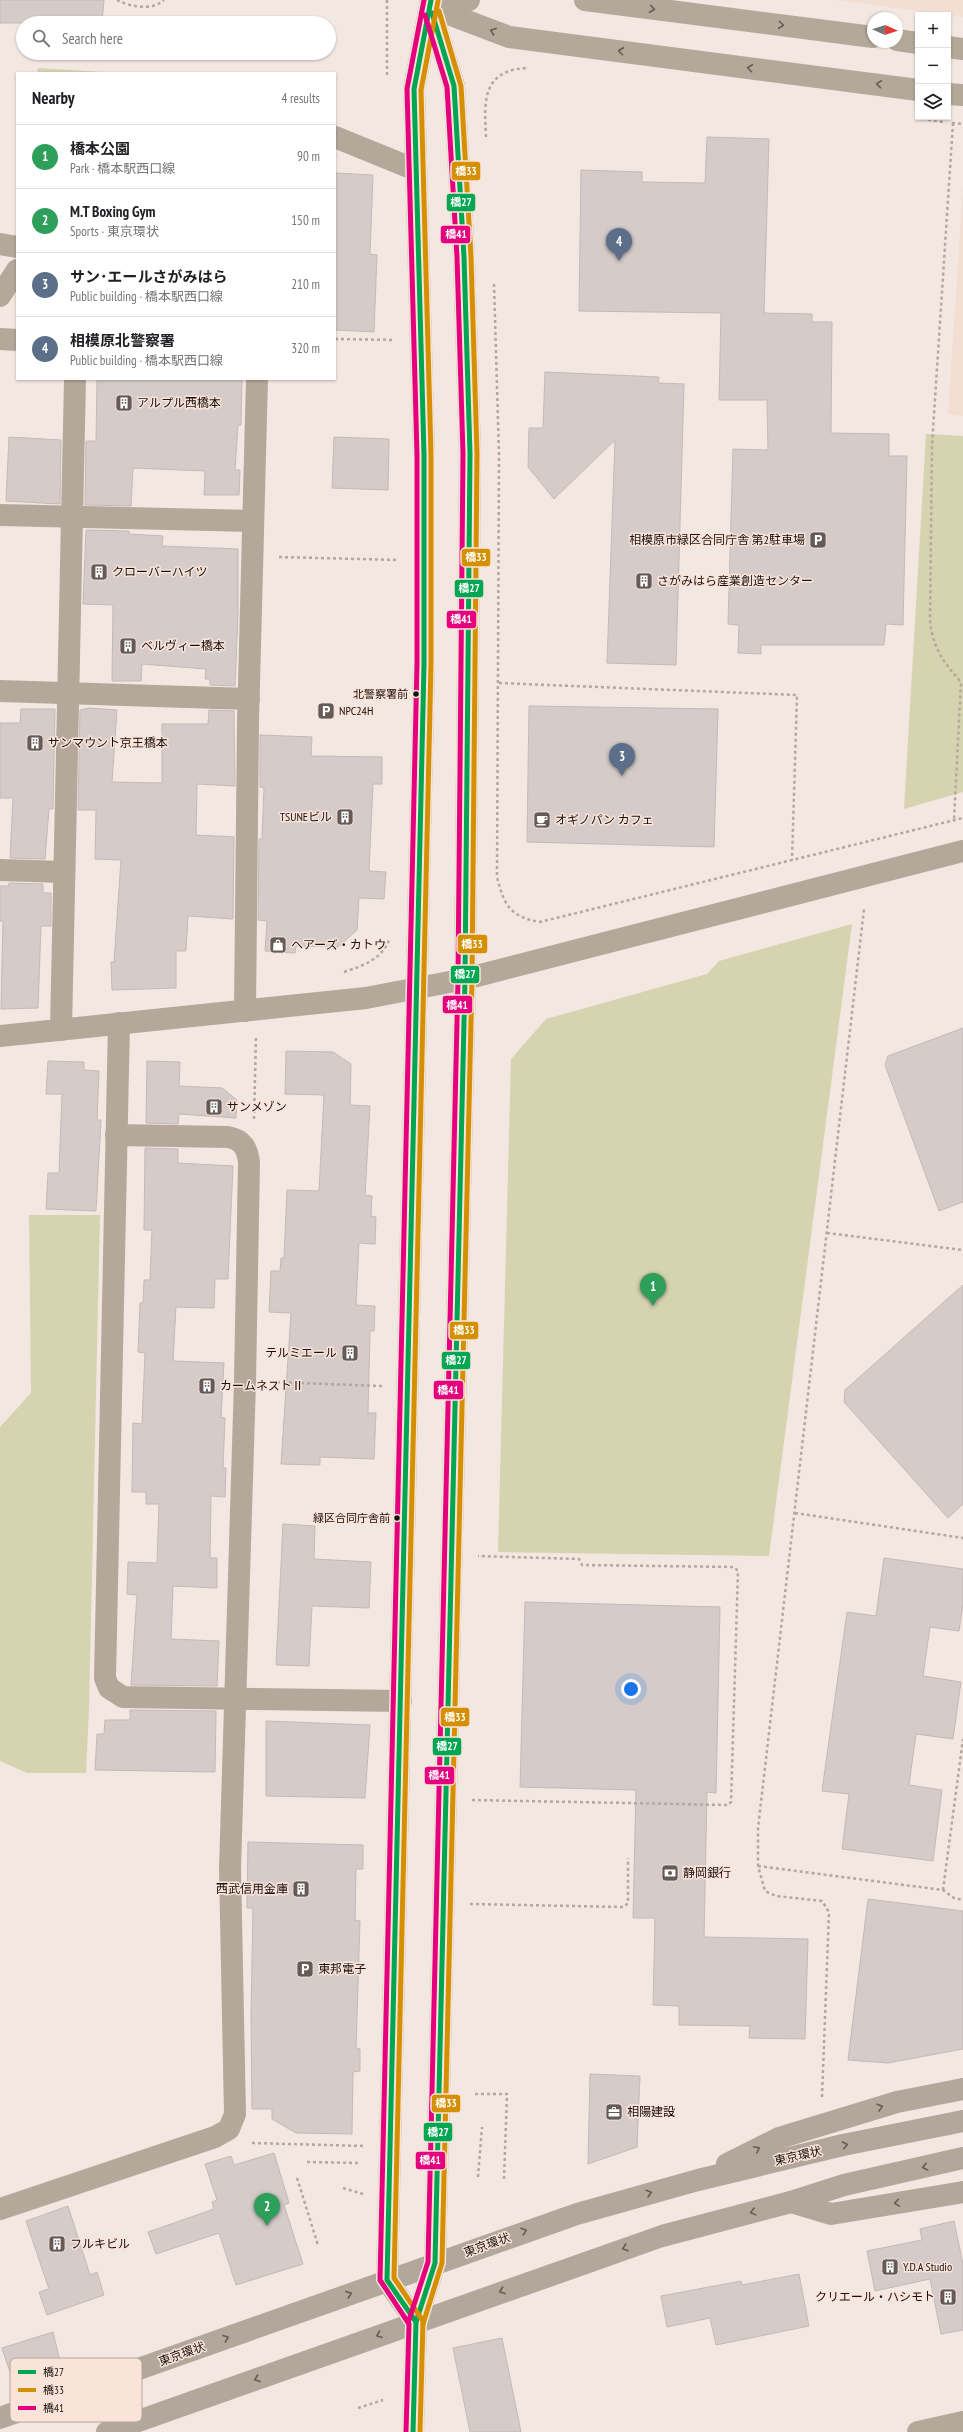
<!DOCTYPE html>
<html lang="en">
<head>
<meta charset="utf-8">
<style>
	:root { --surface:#fff; --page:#f6f6f6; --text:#202124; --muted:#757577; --line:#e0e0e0; --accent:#645b57 }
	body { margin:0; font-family:"PT Sans Narrow","Noto Sans JP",sans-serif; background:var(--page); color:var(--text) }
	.controls { position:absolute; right:12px; top:12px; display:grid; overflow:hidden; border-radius:0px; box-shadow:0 1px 3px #0004 }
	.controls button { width:36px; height:36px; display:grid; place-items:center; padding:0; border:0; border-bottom:1px solid var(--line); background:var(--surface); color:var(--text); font:20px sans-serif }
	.compass { position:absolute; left:867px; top:12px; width:36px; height:36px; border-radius:50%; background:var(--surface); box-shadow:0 1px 3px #0004; rotate:93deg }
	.you { position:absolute; left:631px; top:1689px; width:14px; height:14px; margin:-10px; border:3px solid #fff; border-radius:50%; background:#1a73e8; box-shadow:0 0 0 6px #1a73e833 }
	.badge { display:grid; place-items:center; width:26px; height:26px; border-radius:50%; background:var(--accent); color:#fff; font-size:13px; font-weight:700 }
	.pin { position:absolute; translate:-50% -33px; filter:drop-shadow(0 1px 2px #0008) }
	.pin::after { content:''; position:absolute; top:21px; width:14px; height:12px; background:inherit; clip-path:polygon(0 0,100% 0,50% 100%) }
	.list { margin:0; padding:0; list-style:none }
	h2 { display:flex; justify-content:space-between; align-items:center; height:52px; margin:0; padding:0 16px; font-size:17px }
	h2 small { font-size:13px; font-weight:400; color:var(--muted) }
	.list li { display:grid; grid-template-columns:26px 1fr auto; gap:12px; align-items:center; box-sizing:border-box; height:64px; padding:0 16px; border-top:1px solid var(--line) }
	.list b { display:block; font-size:15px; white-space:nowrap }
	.list p { margin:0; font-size:13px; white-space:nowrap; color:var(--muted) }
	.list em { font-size:13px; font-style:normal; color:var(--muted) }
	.icon { flex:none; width:22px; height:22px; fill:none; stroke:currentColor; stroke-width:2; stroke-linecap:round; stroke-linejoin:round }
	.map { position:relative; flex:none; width:963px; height:2432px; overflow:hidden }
	.search { position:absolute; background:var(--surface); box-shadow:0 1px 3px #0004; left:16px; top:16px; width:320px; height:44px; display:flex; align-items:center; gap:10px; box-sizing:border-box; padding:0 14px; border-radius:22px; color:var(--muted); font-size:15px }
	.panel { position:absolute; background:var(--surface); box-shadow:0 1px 3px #0004; left:16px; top:72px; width:320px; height:308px; border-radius:0px }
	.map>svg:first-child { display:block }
</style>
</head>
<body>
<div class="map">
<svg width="963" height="2432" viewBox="0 0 963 2432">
	<rect width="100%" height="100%" fill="#f3e7e1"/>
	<g fill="#f3ded3">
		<path d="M835,0h128v17z"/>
		<path d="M963,187v229l-15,-2z"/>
	</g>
	<g fill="#d5d3b0">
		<path d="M38,68l80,5h-81z"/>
		<path d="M926,434l37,2v356l-59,17z"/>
		<path d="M852,924l-83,632 -271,-4 13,-493 35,-40 161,-45 12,-13z"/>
		<path d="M29,1215h71l-11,493 -3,65h-59l-27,-12v-334l31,-34z"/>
	</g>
	<g fill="#d5ccc9" stroke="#c3b9b7">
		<path d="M0,0h104l-2,23h-102z"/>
		<path d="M707,137l62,2 -5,174 48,1v8h20l-1,111 58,1v22h18l-4,169 -17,-1 -2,21h-123v9l-23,-1 1,-28 -11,-1 5,-175 35,1 -1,-50h-48l2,-87 -142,-2 2,-141 61,2v10l63,1z"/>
		<path d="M335,173l38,2 -3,79 7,1 -3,77 -39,-2z"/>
		<path d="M545,372l114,5 -1,6 26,1 -8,281 -69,-2 8,-223 -61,59 -26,-32 1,-39h14z"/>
		<path d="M97,379h145l-1,46h-3l-3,45h5l-1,25h-35l1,-24 -72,-3 -2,38 -46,-1 1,-64h10z"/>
		<path d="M9,437l52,3 -1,64 -54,-3z"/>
		<path d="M334,437l55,2 -1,51 -56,-2z"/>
		<path d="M86,530l43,1v3l34,2 -1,10 76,3v65l-3,72 -25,-1v-6h-5l1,-10 -64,-5 -1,17h-29l1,-76 -30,-1z"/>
		<path d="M529,706l189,3 -4,138 -187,-5z"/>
		<path d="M89,708l28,2 -5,72 50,1v-59h46l1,-14 25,1 1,75 -38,-2 -1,51 38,2 -1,82 -45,-3 -2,35h-10v37l-64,2 -1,-28h3l7,-102 -26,-1 1,-49h-18l2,-100z"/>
		<path d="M21,709h34l-2,100h-4l-4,50 -35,-1 3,-60h-13v-75h20z"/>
		<path d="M260,735l52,2 -1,19 71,1v27h-9l-4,87 17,1 -2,27 -25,-1 -2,32 -19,17 -42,-1 -1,7 -30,-2 2,-30 -9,-1 1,-81h3l2,-51 -4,-1z"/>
		<path d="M9,883l34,1v9h8v33h-10l-3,82 -37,1 2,-88h-3v-35h9z"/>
		<path d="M963,1028v174l-24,9 -54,-146 3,-9z"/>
		<path d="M286,1051l47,1 18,12 -1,41 20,1 -5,89 7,1 -1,20 5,1 -1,27 -16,-1 -3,62 19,1 -1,25h-4l-2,82h8l-2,46 -54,-2v8l-39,-1 10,-151 -22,-1 2,-41h9l1,-13h3l3,-68 32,1 5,-96 -39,-1z"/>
		<path d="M48,1061l36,1v8l15,1 -2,49h4l-5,91 -50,-2 2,-36h11l3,-79h-16z"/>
		<path d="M147,1061l33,1 -1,24 43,2 15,12 -1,18 -57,-4 -1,10 -32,-1z"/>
		<path d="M145,1148l33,1v14l55,3 -5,113h-13l-1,29 -38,-1 -3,54 51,2 -3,54 4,1 -2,50h3l-1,29 -14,-1 -1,62h7v30l-44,-2 -2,53 48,2 -2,45 -86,-1 6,-90 -10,-1 1,-32 29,1 2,-59h-13v-12h-14l1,-69 9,1 3,-71 -7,-1 2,-49h3l1,-23h6l2,-50h-8z"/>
		<path d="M963,1285v219l-15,14 -104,-116 1,-12z"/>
		<path d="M283,1524l32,2 -1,33 57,3 -2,46 -57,-2 -3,60 -33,-1z"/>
		<path d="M884,1558l79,11v35l-4,27 -29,-4 -7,49 38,6 -8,57 -37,-5 -7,51 33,5 -9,71 -91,-12 7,-55 -27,-3 25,-179 29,4z"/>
		<path d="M525,1602l195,5 -4,186 -9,-1 -3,145 104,2 -3,100 -56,-1 1,-12 -71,-1v-19l-26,-1 2,-87h-22l3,-128 -116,-3z"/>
		<path d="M130,1710l86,1 -1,61 -120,-2 2,-36h7l1,-14h25z"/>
		<path d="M266,1721l104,4 -5,73 -99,-2z"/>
		<path d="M248,1842l115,3v24h-7l-1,51 5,1 -4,127 4,1v22l-7,1 -1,62 -56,-1 -24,-14v-10h-20l-1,-92 2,-109h-6z"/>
		<path d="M868,1899l95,12v138l-75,14 -40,-3z"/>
		<path d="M590,2074l50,2 -3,71 -49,17z"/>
		<path d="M274,2153l15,50 -5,2 19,59 -67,21 -17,-52 -63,21 -8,-22 66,-23 -2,-7 5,-2 -12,-36 26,-8 3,9z"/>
		<path d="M68,2206l22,69 7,-3 7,23 -57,20 -8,-23 10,-3 -23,-68z"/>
		<path d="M954,2221l9,43v66l-22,4 -11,-55 -55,12 -8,-40 55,-11 -2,-11z"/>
		<path d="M799,2274l10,52 -93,19 -6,-27 -43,9 -6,-31 80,-15 1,4z"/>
		<path d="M53,2332l7,29 -48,17 -10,-30z"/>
		<path d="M502,2338l19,94h-51l-17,-84z"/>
	</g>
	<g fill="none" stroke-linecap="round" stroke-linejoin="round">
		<g stroke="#b2a89d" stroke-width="2.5" stroke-dasharray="3 3" stroke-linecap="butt">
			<path d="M117,0c14,7 35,11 47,0"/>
			<path d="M387,0v78"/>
			<path d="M916,118l27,4"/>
			<path d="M952,123l11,1"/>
			<path d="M953,123l-21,322 -2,176c3,27 13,41 31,61l-7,138"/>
			<path d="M486,137c-2,-36 -4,-66 40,-69"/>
			<path d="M494,284l5,171 -2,422c7,28 13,40 43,45l423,-104"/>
			<path d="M335,339l59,1"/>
			<path d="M279,557l119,3"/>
			<path d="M499,683l298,12 -5,165"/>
			<path d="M344,972c21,-7 37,-12 46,-34"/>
			<path d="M254,1119l2,-82"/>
			<path d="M827,1233l136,17"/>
			<path d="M271,1382l111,4"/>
			<path d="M795,1513l168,25"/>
			<path d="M472,1800l256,5 3,-3 7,-231 -4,-4 -152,-2 -3,-6 -101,-3"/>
			<path d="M758,1866l185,24 11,8 9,2"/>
			<path d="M943,1890l20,-151"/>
			<path d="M470,1904l154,3 4,-4v-45"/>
			<path d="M475,2094h32l-3,86"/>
			<path d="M822,2097l7,-185 -7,-11 -46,-5 -11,-5 -7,-25v-38l106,-919"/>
			<path d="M252,2143l113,3"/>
			<path d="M307,2162l51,1"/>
			<path d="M478,2177l4,-50"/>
			<path d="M297,2178l21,67"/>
			<path d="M343,2188l20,6"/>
			<path d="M358,2408l25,-8"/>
		</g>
		<g stroke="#b3a899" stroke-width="22">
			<path d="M585,0l288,37"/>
			<path d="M430,7l79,30 409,53"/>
			<path d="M431,7l38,-7"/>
			<path d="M897,40l21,3"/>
			<path d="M948,47l15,2"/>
			<path d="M948,94l15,1"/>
			<path d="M335,137l81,33"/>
			<path d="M0,244l17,3"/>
			<path d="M0,296l17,-26"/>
			<path d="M0,339l17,1"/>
			<path d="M0,515l253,6"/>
			<path d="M0,691l249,8"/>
			<path d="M0,870l64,2"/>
			<path d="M245,1011l3,-289 9,-343"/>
			<path d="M119,1023l-14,655 4,10 14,9 278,4"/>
			<path d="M61,1030l14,-651"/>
			<path d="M0,1036l366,-38 99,-19 498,-128"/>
			<path d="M0,2209l215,-72 14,-8 6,-15 -5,-245 15,-488 4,-219c-2,-14 -6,-22 -21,-25l-112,-2"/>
			<path d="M416,2322l19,-59 30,-1284 5,-525 -6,-197 -10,-171 -23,-76"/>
			<path d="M413,2432l3,-110 -29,-42 37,-1616v-209l-10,-366 17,-89"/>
			<path d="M918,2432l45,-10"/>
		</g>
		<g stroke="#b2a79b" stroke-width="22">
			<path d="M727,2164l52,-26 118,-36 66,-13"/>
			<path d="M791,2202l40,12 132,-22"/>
			<path d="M0,2418l577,-204 121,-34 145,-35 120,-24"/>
			<path d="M107,2432l555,-196 129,-34 53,-17 119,-27"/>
		</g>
		<g stroke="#fae4da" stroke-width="8">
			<g id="bus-1">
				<path d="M416,2322l19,-59 30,-1284 5,-525 -6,-197 -10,-171 -22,-73"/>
				<path d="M413,2432l3,-110 -29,-42 37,-1616v-209l-10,-366 17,-89"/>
			</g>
		</g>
		<g stroke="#fae4da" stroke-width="8">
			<g id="bus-2">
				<path d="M423,2324l19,-61 30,-1284 5,-525 -6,-197 -10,-171 -22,-75"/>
				<path d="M420,2432l3,-111 -29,-43 37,-1614v-209l-10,-365 17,-89"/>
			</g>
		</g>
		<g stroke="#fae4da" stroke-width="8">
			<g id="bus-3">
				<path d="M409,2320l19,-58 30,-1283 5,-525 -6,-197 -10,-170 -22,-72"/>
				<path d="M406,2432l3,-108 -29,-44 37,-1616v-209l-10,-366 17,-89"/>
			</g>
		</g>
		<use href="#bus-1" stroke="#00a651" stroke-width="5"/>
		<use href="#bus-2" stroke="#d59002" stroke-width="5"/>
		<use href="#bus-3" stroke="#e5007d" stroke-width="5"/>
	</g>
	<defs><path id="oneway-chevron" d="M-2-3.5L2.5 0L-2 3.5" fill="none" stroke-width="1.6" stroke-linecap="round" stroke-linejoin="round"/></defs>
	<g stroke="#655c52">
		<use href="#oneway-chevron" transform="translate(652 9) rotate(7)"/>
		<use href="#oneway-chevron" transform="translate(781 25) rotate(7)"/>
		<use href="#oneway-chevron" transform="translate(493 31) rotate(-160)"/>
		<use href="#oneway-chevron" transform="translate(621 51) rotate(-173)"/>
		<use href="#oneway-chevron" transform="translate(750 68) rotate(-173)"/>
		<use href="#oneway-chevron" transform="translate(879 84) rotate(-172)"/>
	</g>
	<g stroke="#645c54">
		<use href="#oneway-chevron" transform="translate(880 2107) rotate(-16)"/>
		<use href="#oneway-chevron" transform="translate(845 2145) rotate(-12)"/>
		<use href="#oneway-chevron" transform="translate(757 2149) rotate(-27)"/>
		<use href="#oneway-chevron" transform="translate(925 2167) rotate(167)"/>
		<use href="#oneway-chevron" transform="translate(649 2193) rotate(-16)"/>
		<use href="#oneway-chevron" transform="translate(897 2203) rotate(171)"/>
		<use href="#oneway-chevron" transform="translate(753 2212) rotate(165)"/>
		<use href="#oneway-chevron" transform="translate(524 2231) rotate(-19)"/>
		<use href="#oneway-chevron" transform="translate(625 2248) rotate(161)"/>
		<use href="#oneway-chevron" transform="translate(502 2291) rotate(160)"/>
		<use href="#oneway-chevron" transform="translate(349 2294) rotate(-20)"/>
		<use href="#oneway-chevron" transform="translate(379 2335) rotate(160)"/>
		<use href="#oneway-chevron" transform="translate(226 2338) rotate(-20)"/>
		<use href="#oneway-chevron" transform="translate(257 2379) rotate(160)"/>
	</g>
	<defs>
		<g id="building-square" transform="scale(0.9)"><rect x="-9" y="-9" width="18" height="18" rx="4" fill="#645b57" stroke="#fae4da"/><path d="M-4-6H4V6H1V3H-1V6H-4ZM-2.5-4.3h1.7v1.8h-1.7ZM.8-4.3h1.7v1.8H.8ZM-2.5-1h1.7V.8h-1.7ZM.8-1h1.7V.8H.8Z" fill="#fff"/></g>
		<g id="parking-square" transform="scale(0.9)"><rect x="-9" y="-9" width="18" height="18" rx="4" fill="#645b57" stroke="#fae4da"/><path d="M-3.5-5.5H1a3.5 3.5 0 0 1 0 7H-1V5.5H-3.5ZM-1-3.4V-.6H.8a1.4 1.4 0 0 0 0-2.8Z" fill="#fff"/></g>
		<g id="cafe-square" transform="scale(0.9)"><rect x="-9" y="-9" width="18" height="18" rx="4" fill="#645b57" stroke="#fae4da"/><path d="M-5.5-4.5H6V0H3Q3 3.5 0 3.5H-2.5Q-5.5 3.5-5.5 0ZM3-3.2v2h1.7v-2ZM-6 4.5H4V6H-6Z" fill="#fff"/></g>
		<g id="shop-square" transform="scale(0.9)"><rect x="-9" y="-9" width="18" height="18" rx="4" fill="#645b57" stroke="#fae4da"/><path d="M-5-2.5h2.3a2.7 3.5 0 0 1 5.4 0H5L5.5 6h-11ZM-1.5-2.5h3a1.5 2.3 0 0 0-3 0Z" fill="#fff"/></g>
		<g id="bank-square" transform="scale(0.9)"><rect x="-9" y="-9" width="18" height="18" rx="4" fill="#645b57" stroke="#fae4da"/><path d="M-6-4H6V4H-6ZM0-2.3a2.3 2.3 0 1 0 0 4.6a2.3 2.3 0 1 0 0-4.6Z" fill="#fff"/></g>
		<g id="office-square" transform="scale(0.9)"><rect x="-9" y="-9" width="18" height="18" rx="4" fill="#645b57" stroke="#fae4da"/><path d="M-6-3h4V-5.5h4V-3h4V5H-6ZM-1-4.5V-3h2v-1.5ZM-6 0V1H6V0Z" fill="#fff"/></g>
	</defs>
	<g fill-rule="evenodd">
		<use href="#building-square" x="124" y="403"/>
		<use href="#parking-square" x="818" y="540"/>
		<use href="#building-square" x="99" y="572"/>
		<use href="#building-square" x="644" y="581"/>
		<use href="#building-square" x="128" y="646"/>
		<use href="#parking-square" x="326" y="711"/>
		<use href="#building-square" x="35" y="743"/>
		<use href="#building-square" x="345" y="817"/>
		<use href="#cafe-square" x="542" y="820"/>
		<use href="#shop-square" x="278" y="945"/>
		<use href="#building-square" x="214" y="1107"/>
		<use href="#building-square" x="350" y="1353"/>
		<use href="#building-square" x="207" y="1386"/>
		<use href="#bank-square" x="670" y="1873"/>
		<use href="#building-square" x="301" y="1889"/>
		<use href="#parking-square" x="305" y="1969"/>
		<use href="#office-square" x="614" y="2112"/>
		<use href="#building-square" x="57" y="2244"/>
		<use href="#building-square" x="890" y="2267"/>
		<use href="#building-square" x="948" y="2297"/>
	</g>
	<g fill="#17100c" stroke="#fae4da" stroke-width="1.5">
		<circle cx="416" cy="694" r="3.5"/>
		<circle cx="397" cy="1518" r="3.5"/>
	</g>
	<g text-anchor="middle" stroke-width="3" stroke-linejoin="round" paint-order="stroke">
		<g font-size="11" fill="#17100c" stroke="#fae4da" text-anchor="end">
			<text x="408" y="698">北警察署前</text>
			<text x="390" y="1522">緑区合同庁舎前</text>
		</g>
		<g font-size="12" fill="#17100c" stroke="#fae4da" text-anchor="start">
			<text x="137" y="407">アルプル西橋本</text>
			<text x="805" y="544" text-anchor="end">相模原市緑区合同庁舎 第2駐車場</text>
			<text x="112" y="576">クローバーハイツ</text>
			<text x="657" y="585">さがみはら産業創造センター</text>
			<text x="141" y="650">ベルヴィー橋本</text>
			<text x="339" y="715">NPC24H</text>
			<text x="48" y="747">サンマウント京王橋本</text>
			<text x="332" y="821" text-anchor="end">TSUNEビル</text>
			<text x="555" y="824">オギノパン カフェ</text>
			<text x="291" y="949">ヘアーズ・カトウ</text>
			<text x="227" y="1111">サンメゾン</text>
			<text x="337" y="1357" text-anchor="end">テルミエール</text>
			<text x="220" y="1390">カームネストⅡ</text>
			<text x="683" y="1877">静岡銀行</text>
			<text x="288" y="1893" text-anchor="end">西武信用金庫</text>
			<text x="318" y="1973">東邦電子</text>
			<text x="627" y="2116">相陽建設</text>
			<text x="70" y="2248">フルキビル</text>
			<text x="903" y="2271">Y.D.A Studio</text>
			<text x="935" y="2301" text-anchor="end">クリエール・ハシモト</text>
		</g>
		<g font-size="12" fill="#17100c" stroke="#fae4da">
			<text transform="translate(798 2156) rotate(-13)" y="4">東京環状</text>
			<text transform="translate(487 2245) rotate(-20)" y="4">東京環状</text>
			<text transform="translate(182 2354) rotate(-20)" y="4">東京環状</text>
		</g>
	</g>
	<rect x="10" y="2358" width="132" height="64" rx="6" fill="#fae4da" stroke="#b6a49c" stroke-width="1"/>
	<rect x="18" y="2370" width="18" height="4" fill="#00a651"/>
	<rect x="18" y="2388" width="18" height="4" fill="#d59002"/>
	<rect x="18" y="2406" width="18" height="4" fill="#e5007d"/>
	<g font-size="11" fill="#17100c">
		<text x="43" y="2376">橋27</text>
		<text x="43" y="2394">橋33</text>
		<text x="43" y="2412">橋41</text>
	</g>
	<g stroke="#fae4da" stroke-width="1.5">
		<rect x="451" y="161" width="30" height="20" rx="4" fill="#d59002"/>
		<rect x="446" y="193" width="30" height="19" rx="4" fill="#00a651"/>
		<rect x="440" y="225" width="31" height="19" rx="4" fill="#e5007d"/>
		<rect x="461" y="548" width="30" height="19" rx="4" fill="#d59002"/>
		<rect x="454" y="579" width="30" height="19" rx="4" fill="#00a651"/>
		<rect x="446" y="610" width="31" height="19" rx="4" fill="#e5007d"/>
		<rect x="457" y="934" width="31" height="20" rx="4" fill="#d59002"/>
		<rect x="450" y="965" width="30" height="19" rx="4" fill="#00a651"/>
		<rect x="442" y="995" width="31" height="19" rx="4" fill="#e5007d"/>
		<rect x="449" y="1321" width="30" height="19" rx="4" fill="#d59002"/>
		<rect x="441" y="1351" width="30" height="19" rx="4" fill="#00a651"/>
		<rect x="433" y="1380" width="31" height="20" rx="4" fill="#e5007d"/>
		<rect x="440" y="1707" width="30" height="20" rx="4" fill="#d59002"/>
		<rect x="432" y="1737" width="30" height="19" rx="4" fill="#00a651"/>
		<rect x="424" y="1766" width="31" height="19" rx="4" fill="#e5007d"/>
		<rect x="431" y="2094" width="30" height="19" rx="4" fill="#d59002"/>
		<rect x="423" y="2122" width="30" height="20" rx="4" fill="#00a651"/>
		<rect x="415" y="2151" width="31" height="19" rx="4" fill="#e5007d"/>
	</g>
	<g font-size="11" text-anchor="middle" font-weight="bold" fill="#fff">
		<text x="466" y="175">橋33</text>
		<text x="461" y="206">橋27</text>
		<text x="456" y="238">橋41</text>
		<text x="476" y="561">橋33</text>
		<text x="469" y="592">橋27</text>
		<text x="461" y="623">橋41</text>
		<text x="472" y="948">橋33</text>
		<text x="465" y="978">橋27</text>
		<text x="457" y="1009">橋41</text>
		<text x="464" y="1334">橋33</text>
		<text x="456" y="1364">橋27</text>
		<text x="448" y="1394">橋41</text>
		<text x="455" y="1721">橋33</text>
		<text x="447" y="1750">橋27</text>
		<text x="439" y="1779">橋41</text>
		<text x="446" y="2107">橋33</text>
		<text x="438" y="2136">橋27</text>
		<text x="430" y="2164">橋41</text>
	</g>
</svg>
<div class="controls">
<button>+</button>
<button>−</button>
<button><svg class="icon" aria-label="layers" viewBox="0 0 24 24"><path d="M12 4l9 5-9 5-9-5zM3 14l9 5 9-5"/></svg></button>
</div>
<svg class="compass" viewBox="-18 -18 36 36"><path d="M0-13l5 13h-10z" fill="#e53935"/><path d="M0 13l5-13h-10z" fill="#757577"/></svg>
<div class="you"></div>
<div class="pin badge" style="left:653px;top:1306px;background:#2e9e5b">1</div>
<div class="pin badge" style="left:267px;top:2226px;background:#2e9e5b">2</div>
<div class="pin badge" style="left:622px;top:776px;background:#5c6f8a">3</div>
<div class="pin badge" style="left:619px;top:261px;background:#5c6f8a">4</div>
<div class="search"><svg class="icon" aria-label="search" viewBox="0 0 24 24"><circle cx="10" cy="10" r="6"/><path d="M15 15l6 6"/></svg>Search here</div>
<section class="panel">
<h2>Nearby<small>4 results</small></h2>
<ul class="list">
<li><span class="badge" style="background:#2e9e5b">1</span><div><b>橋本公園</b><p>Park · 橋本駅西口線</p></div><em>90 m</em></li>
<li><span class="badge" style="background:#2e9e5b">2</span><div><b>M.T Boxing Gym</b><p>Sports · 東京環状</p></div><em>150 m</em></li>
<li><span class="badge" style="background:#5c6f8a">3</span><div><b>サン･エールさがみはら</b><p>Public building · 橋本駅西口線</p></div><em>210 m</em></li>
<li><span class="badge" style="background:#5c6f8a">4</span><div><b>相模原北警察署</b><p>Public building · 橋本駅西口線</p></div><em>320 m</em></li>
</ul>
</section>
</div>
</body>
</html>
